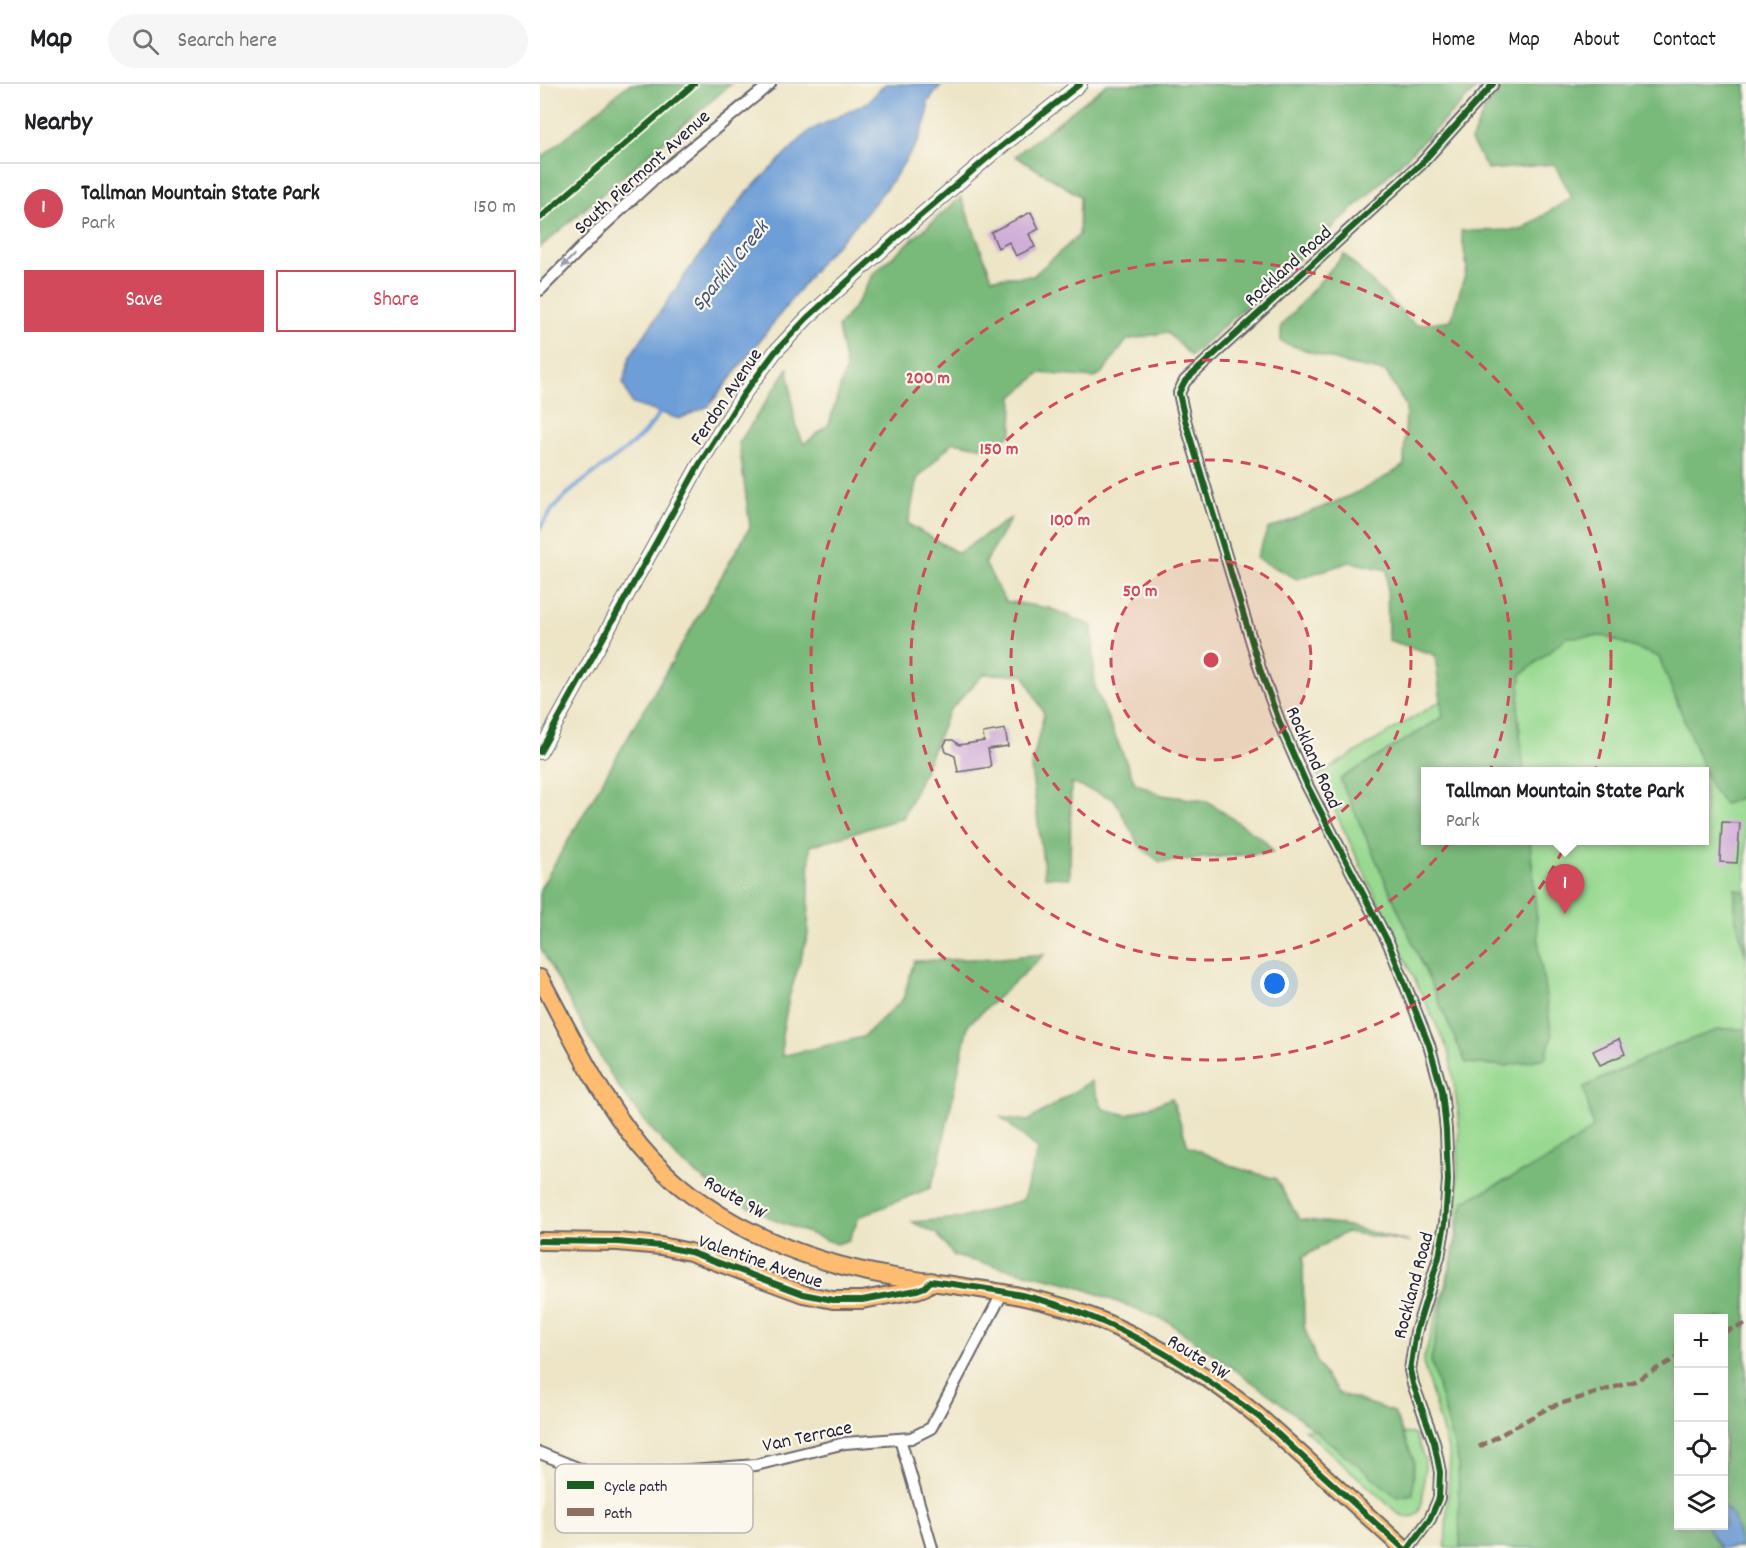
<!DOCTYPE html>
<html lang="en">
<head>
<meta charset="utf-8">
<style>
	:root { --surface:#fff; --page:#f6f6f6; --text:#202124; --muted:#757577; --line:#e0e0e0; --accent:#d1495b }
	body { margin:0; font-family:Dekko,sans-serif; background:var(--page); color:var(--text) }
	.controls { position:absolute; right:18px; bottom:18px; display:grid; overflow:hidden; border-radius:0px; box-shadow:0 6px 24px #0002 }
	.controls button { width:54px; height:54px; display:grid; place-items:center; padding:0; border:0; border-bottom:2px solid var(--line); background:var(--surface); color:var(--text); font:30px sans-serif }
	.you { position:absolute; left:735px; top:900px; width:21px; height:21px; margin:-15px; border:4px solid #fff; border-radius:50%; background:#1a73e8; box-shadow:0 0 0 9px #1a73e833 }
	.badge { display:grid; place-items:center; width:39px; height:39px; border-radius:50%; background:var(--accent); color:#fff; font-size:20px; font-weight:700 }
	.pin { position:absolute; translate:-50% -50px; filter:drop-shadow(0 2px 3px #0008) }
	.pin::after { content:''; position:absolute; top:32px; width:21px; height:18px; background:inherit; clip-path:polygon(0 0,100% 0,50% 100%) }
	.popup { position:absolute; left:881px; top:683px; width:288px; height:78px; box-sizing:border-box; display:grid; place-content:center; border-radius:0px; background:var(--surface); filter:drop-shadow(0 2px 4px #0005); font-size:20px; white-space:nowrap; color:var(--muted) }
	.popup b { font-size:22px; color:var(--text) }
	.popup::after { content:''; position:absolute; left:50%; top:100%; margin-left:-12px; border:12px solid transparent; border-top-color:var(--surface) }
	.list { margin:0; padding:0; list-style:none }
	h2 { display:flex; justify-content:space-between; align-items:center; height:78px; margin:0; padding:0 24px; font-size:26px }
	h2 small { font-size:20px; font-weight:400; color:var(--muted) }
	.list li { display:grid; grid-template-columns:39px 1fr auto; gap:18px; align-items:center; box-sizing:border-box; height:90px; padding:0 24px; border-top:2px solid var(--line) }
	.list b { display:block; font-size:22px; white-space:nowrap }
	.list p { margin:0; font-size:20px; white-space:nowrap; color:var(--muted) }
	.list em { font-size:20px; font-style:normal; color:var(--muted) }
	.actions { display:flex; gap:12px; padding:18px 24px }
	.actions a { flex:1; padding:14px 0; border:2px solid var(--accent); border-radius:0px; text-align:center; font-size:21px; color:var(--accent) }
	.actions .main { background:var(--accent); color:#fff }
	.icon { flex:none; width:33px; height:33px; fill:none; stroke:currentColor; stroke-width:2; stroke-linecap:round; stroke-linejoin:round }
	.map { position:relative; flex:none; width:1206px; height:1464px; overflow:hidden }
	header { display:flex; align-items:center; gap:36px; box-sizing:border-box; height:84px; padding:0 30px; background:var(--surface); border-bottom:2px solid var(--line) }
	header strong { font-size:28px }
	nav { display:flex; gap:33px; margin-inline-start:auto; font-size:21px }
	.search { width:420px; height:54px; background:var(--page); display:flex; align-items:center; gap:15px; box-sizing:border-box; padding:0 21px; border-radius:33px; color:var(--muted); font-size:22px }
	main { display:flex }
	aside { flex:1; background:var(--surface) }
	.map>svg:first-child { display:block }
</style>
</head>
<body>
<header>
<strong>Map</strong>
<div class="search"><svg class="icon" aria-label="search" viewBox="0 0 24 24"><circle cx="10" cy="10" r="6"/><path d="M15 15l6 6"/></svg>Search here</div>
<nav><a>Home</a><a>Map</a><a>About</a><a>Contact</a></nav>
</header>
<main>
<aside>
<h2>Nearby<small></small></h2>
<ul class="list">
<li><span class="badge">1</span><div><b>Tallman Mountain State Park</b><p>Park</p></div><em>150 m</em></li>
</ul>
<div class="actions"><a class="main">Save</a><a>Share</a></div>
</aside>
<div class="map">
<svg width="1206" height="1464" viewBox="0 0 1206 1464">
	<rect width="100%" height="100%" fill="#fbf7ec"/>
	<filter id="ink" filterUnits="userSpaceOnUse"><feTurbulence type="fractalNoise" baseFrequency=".0167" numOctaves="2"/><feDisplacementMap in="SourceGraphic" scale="12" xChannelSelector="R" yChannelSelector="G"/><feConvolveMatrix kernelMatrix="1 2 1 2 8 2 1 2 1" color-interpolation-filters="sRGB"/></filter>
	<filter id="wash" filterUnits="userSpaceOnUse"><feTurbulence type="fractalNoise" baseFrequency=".008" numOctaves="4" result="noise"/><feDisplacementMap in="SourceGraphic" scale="24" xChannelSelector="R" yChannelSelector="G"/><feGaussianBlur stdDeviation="1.35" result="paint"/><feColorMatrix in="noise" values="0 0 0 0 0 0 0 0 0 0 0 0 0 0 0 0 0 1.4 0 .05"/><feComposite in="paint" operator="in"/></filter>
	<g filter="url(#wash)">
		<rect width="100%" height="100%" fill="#ede5c6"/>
		<g fill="#97d990" stroke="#5c7e66" stroke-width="1.5" fill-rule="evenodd">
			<path d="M1206,433v1031h-301l5,-91 -27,-95 33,-115 3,-130 -10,-65 -131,-277zM886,688h278v68h-278zM1138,1234h46v208h-46z"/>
			<path d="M764,1345l111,5c3,9 8,18 10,28 1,6 -1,13 -1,19 -1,16 0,45 -25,33z"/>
		</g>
		<g fill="#79b97a" stroke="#4e6e5a" stroke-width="1.5">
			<path d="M89,0h102l-191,163v-88z"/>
			<path d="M567,0h374l-112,110 -178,162 -24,-24 -40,8 -23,31 -9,7 -55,-5 -27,24 -1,36 -22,16 -37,-7 -36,37 -9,45 50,29 53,-35 -26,45 20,38 44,7 43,18 3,62 40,95 27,12 45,6 58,40 8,11 -113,10 -20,-15 -26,-48 -43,-16 -1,95 -25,-1 -14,-109 13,-54 -20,-39 -40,-1 -35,37 -24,58 -22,49 -93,28 -2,89 -19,62 -7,38v21l81,-19 40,-38 11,-38 87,-3 44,-4 -77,71 -29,137 -9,26 -71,29 -10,23 -12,4 -63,-24 -54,-28 -41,-32 -33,-37 -28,-37 -22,-36 -56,-103v-58l210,-362 -11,-84 49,-75 7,56 9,20 25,-20 17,-56 -8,-41 19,-24 17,-30 87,-76 31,81 41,-2 46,-41 1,-39 -65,-40z"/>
			<path d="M966,0h240v712l-22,8 -13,-17 -52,-130 -55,-21 -37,1 -46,38 -3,39 6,57 -98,1v68l104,1 10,116 12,80 -7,21 -39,8 -40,-3 -126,-284 103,-62 -8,-62 -47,-15 -1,-70 -37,-8 -53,17 -41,-21 12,-29c47,-19 95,-35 136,-64l2,-59 -20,-34 -36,-7 -69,-23v-16l63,-72 71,71 36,-5 16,-52 -6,-37 60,-1 51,-33 -18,-33 -66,6 -17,-29 12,-28z"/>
			<path d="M1195,805l11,3v65l-11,-41z"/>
			<path d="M1180,945h26v519h-16l11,-1 -17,-41v-188h-46v208h30v3l12,19h-260l-2,-88 -27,-100 33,-159 89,-44 40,-29 -9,-41 83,-39z"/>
			<path d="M551,997l12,28 25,6 44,-17 16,48 46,21 42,12 23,40 41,5 69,18 -63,-10 -43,25 1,69 14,39 20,28 56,19 20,49 -1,33 -16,3 -120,-97 -109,-78 -96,-38 -118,-28 -17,-22 -25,-12 50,-4 61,-18 15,-51 -37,-32 27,4z"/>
		</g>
		<g fill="#6d9ed7" stroke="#486089" stroke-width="1.5">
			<path d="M345,0h57l-14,18v11l-9,27 -25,38 -29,37 -42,44 -114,147 -30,13 -47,-15 -9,-21 7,-27 58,-85 59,-79 62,-61 59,-29z"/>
			<path d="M1184,1422l10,12 7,29 -21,1 -12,-19v-3h16z"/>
		</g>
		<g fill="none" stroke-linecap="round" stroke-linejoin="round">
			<path stroke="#6d9ed7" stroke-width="4" d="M0,444c27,-51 91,-67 121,-117"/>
		</g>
		<g id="blocks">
			<g fill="#d0add8">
				<path d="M491,128l8,17 -10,5 6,13 -19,9 -7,-14 -11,6 -7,-16z"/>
				<path d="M465,645l3,17 -20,3 3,18 -33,5 -3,-16 -9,-4 -2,-7 3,-5h6l6,5 25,-4 -1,-8z"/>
				<path d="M1182,738l18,1 -3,40 -17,-1z"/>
				<path d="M1079,955l6,15 -25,11 -7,-14z"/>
			</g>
		</g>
	</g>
	<g filter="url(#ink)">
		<use href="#blocks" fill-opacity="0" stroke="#69666c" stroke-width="1.5"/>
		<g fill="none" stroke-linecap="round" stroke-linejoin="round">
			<g stroke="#69666c" stroke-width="14">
				<g id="minor">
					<path d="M0,206l62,-63 54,-50 114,-93"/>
					<path d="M360,1355l32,109"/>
					<path d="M0,1369l50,20 23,3 143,-11 89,-22 66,-5 20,-10 72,-136"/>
					<path d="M869,1464l21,-29 9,-21 1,-26 -6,-30 -21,-58 -3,-14 6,-38 23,-75 6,-34 3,-43 -2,-50 -4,-39 -13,-46 -40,-101 -82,-159 -26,-59 -21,-57 -75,-249 -6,-27 6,-12 236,-217 72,-80"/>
				</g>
			</g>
			<g stroke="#69666c" stroke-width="16">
				<path id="tertiary" d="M0,668l159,-287 44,-70 32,-43 32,-34 106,-96 79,-68 88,-70"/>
			</g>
			<g stroke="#69666c" stroke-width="20">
				<g id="primary">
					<path d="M0,894c31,57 59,118 100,168 62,75 161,116 255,131 72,11 139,15 207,44 55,24 110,57 157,96 16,14 32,29 48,43 32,30 64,59 96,88"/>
					<path d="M0,1157l78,1 43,4 29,6 113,42 30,6h29l55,-10 8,-3 6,-6"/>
				</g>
			</g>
			<use href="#minor" stroke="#fff" stroke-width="10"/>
			<use href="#tertiary" stroke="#fff" stroke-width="14"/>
			<use href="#primary" stroke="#febc70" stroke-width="16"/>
			<g stroke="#8d6e63" stroke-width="4.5" stroke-dasharray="9 4.5" stroke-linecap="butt">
				<path d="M1184,1248l22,-8"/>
				<path d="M939,1363l71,-40 85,-26 43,-24"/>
			</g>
			<g stroke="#fbf7ec" stroke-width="10">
				<g id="cycleway">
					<path d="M0,134l154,-134"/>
					<path d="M0,668l159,-287 44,-70 32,-43 32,-34 106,-96 79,-68 88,-70"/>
					<path d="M0,1157l78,1 43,4 29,6 113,42 30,6h29l55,-10 8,-3 6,-6c33,5 67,8 99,16 85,21 159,68 229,120l144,131"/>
					<path d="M869,1464l21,-29 9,-21 1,-26 -6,-30 -21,-58 -3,-14 6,-38 23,-75 6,-34 3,-43 -2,-50 -4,-39 -13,-46 -40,-101 -82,-159 -26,-59 -21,-57 -75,-249 -6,-27 6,-12 236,-217 72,-80"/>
				</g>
			</g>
			<use href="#cycleway" stroke="#1b5e20" stroke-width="6"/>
		</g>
		<defs><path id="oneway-solid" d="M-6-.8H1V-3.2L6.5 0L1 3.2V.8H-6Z" transform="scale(1.5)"/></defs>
		<use fill="#9c9ca7" href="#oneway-solid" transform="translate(28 177) rotate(135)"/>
	</g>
	<circle cx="671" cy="576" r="100" fill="#d1495b" fill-opacity=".12"/>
	<g fill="none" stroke="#d1495b" stroke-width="3" stroke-dasharray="10 8">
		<circle cx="671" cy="576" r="100"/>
		<circle cx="671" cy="576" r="200"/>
		<circle cx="671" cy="576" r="300"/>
		<circle cx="671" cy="576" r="400"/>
	</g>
	<g text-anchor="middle" stroke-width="4.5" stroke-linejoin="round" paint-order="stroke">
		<g font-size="20" fill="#22223b" stroke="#fbf7ec">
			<text transform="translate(101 87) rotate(-42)" y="7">South Piermont Avenue</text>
			<text transform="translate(747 181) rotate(-42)" y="7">Rockland Road</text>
			<text transform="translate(185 312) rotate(-56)" y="7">Ferdon Avenue</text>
			<text transform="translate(775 673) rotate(66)" y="7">Rockland Road</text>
			<text transform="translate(196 1112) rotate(30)" y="7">Route 9W</text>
			<text transform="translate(221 1176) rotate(19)" y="7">Valentine Avenue</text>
			<text transform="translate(872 1201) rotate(-75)" y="7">Rockland Road</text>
			<text transform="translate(659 1272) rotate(32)" y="7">Route 9W</text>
			<text transform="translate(267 1351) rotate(-12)" y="7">Van Terrace</text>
		</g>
		<g font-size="21" font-style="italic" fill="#405479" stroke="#fbf7ec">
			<text transform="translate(189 181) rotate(-51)" y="7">Sparkill Creek</text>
		</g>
	</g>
	<rect x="15" y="1380" width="198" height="69" rx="9" fill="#fbf7ec" stroke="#bab7b7" stroke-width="1.5"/>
	<rect x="27" y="1397" width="27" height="8" fill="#1b5e20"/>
	<rect x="27" y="1424" width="27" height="8" fill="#8d6e63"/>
	<g font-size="16" fill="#22223b">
		<text x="64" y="1407">Cycle path</text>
		<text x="64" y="1434">Path</text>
	</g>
	<circle cx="671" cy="576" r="9" fill="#d1495b" stroke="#fbf7ec" stroke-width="3"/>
	<g font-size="18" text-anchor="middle" font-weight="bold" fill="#d1495b" stroke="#fbf7ec" stroke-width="4.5" stroke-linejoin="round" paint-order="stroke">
		<text x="388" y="299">200 m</text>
		<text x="459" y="370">150 m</text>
		<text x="530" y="441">100 m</text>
		<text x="600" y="512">50 m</text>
	</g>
</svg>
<div class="controls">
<button>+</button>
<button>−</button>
<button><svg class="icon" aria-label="locate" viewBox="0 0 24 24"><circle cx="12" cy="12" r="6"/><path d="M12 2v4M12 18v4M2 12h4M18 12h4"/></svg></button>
<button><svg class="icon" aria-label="layers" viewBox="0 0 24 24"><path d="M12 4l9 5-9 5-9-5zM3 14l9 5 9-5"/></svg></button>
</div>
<div class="you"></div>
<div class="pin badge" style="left:1025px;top:830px">1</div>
<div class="popup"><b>Tallman Mountain State Park</b>Park</div>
</div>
</main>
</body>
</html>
